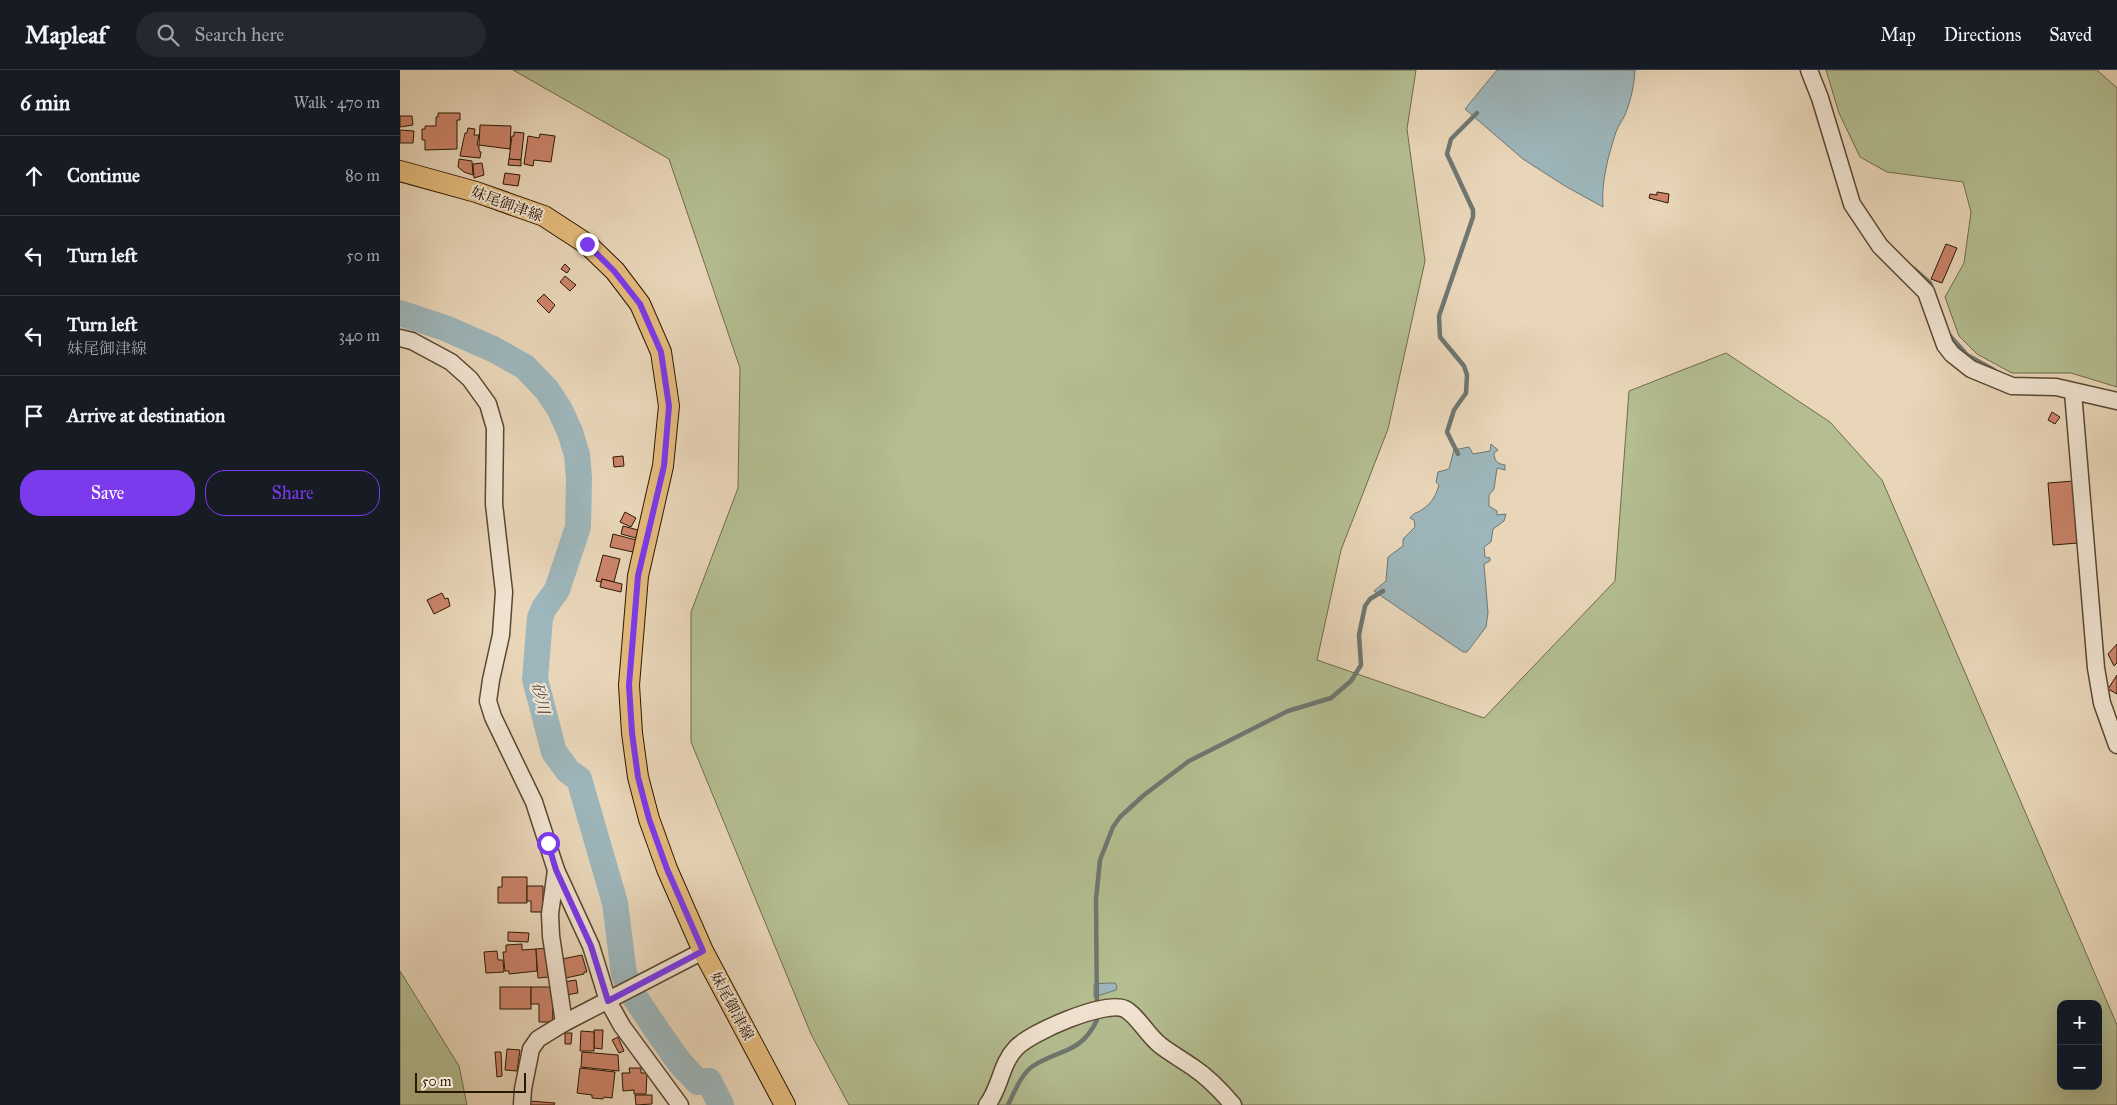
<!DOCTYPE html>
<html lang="en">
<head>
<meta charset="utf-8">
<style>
	:root { --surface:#171b24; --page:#242831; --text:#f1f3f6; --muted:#9ea1a6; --line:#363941; --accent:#7c3aed }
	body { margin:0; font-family:"IM FELL Great Primer","Noto Serif JP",serif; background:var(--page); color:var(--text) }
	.controls { position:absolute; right:15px; bottom:15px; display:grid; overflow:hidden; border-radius:10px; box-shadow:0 5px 20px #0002 }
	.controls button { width:45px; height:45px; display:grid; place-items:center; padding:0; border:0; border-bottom:1px solid var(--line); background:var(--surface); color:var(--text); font:25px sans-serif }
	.scale { position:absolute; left:15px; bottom:12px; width:111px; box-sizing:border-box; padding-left:5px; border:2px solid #2b1802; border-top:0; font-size:14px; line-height:18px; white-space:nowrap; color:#2b1802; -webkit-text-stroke:4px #f1e4d2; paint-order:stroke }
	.stop { position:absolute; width:15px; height:15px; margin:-11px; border:4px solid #7c3aed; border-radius:50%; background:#fff }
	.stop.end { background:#7c3aed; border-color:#fff; box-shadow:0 1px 5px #0008 }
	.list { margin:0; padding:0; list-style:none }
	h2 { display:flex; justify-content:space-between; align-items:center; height:65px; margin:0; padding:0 20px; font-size:21px }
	h2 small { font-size:16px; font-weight:400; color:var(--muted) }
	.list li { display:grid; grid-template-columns:32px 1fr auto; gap:15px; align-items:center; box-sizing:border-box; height:80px; padding:0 20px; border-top:1px solid var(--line) }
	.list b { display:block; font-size:19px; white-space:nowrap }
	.list p { margin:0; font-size:16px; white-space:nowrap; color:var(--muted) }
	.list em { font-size:16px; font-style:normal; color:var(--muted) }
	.actions { display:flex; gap:10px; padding:15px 20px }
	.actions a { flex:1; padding:11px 0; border:1px solid var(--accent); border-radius:20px; text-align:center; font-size:18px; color:var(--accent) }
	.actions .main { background:var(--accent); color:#fff }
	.icon { flex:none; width:28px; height:28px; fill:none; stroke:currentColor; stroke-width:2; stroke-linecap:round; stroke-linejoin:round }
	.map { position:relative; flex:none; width:1717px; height:1035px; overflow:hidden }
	header { display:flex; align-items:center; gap:30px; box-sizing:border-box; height:70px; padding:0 25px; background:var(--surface); border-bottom:1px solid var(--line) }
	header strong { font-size:24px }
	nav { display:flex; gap:28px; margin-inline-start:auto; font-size:18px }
	.search { width:350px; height:45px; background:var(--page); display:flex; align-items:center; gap:12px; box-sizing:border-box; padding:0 18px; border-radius:28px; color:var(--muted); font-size:19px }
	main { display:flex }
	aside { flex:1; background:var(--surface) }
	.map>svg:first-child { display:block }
</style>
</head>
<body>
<header>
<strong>Mapleaf</strong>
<div class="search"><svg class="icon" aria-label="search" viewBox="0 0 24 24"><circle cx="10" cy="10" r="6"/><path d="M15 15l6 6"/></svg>Search here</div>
<nav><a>Map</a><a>Directions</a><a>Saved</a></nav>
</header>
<main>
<aside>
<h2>6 min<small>Walk · 470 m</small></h2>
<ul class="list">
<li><svg class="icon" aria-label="ahead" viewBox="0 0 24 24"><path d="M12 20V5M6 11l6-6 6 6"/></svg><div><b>Continue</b></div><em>80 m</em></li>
<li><svg class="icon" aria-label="left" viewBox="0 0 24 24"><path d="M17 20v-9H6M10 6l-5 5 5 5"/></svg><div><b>Turn left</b></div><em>50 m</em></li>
<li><svg class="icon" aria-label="left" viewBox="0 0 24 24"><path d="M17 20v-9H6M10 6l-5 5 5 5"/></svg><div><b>Turn left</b><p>妹尾御津線</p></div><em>340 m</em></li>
<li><svg class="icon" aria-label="arrive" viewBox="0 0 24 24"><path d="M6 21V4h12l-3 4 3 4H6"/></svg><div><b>Arrive at destination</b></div></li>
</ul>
<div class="actions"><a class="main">Save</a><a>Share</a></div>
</aside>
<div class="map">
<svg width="1717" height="1035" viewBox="0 0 1717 1035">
	<rect width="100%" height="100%" fill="#e9d6b9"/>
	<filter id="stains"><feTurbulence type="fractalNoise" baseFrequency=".004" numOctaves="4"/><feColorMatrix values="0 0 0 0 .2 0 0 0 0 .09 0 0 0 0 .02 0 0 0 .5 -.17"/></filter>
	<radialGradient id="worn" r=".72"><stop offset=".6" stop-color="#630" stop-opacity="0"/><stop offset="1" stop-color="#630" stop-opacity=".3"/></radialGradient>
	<g fill="#b4be91" stroke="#706b4a" fill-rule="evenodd">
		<path d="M113,0h903l-9,59 18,132 -37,168 -47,121 -24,110 167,58 131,-137 14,-190 97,-38 104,69 52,58 235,545v80h-1268l-38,-71 -120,-292v-130l47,-124 2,-120 -71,-209zM1661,934h37v82h-37z"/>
		<path d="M1426,0h271l20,18v299l-46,-14h-59l-35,-19 -18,-18 -14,-39 19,-34 7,-51 -8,-30 -76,-10 -27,-15 -21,-44z"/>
		<path d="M0,901l59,95 8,39h-67z"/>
	</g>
	<g fill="#9db6bb" stroke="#6f7771">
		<path d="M1097,0h138c-1,16 -4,30 -10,45 -3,6 -7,11 -9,17 -8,24 -15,51 -13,75l-38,-21 -42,-27 -58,-50z"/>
		<path d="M1091,374l7,6 -4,3c0,8 4,11 11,12v5l-8,-2 -3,21 -5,6v11l8,5v4l9,-1 -2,7 -11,8 -2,13 -7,5 1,10 5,1v3l-6,3 4,49 -2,14 -19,25h-4l-89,-61 12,-10 2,-24 15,-11v-7l12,-12 -1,-7 -4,-2c4,-6 8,-5 13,-9 9,-6 13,-14 16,-24l-3,-3 2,-10 11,-3 5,-19 15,-3 4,7 17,-3z"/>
		<path d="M709,913h6l2,3 -1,4 -22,7v-13z"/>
	</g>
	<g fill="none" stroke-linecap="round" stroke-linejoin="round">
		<g stroke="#6f7771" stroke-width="4.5">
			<path d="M1514,199l16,14 3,8"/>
			<path d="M1550,266l17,19 27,15"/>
			<path d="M1058,384l-11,-22 7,-22 12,-17 1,-18 -3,-9 -24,-29 -1,-21 34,-99v-7l-26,-56 4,-15 26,-26"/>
			<path d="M608,1035c6,-12 13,-31 25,-39 26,-17 48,-12 64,-46l-1,-121 4,-39 13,-33 7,-10 24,-22 45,-34 99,-50 43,-13 20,-17 10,-16 -2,-30 6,-29 5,-7 13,-8"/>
		</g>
		<path stroke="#9db6bb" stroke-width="26" d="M0,243l45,15 48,21 32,18 22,23 13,20 10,22 7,23 2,23 -1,49 -21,63 -13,18 -4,10 -5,61 19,73 14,19 11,8 36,124 9,71 10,22 22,33 24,34 18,19 11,-1 12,24"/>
	</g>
	<g fill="#cc846b" stroke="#2b1802">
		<path d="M38,43h22v7h-3v29l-32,1v-10h-3v-11h3v-3h11v-9h2z"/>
		<path d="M0,46h12l1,9 -13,2z"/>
		<path d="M80,55l31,1 -1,23 -31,-4z"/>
		<path d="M68,58l7,1 -1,6h5l-2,10 2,1v5l2,1 -1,6 -20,-2 5,-23h2z"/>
		<path d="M0,60l14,1 -1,12h-13z"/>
		<path d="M114,62l10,1 -3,27 -12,-1 3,-23h2z"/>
		<path d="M140,64l15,2 -4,26 -17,-2 -1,6 -9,-2 4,-28 11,2z"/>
		<path d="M59,89l13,2 1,14 -9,-3 -6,-5z"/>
		<path d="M109,89l12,1v6l-13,-1z"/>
		<path d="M82,93l2,12 -10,3 -1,-14z"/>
		<path d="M105,103l15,2 -2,11 -15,-2z"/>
		<path d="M1257,122l12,2 -1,9 -19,-5 1,-4 7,1z"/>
		<path d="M1546,174l11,4 -15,35 -11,-4z"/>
		<path d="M165,194l5,5 -3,4 -6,-4z"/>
		<path d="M165,206l11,9 -6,6 -10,-9z"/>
		<path d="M144,224l11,11 -6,8 -12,-12z"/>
		<path d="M1652,342l8,5 -5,7 -7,-4z"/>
		<path d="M223,386l1,10 -10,1 -1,-10z"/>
		<path d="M1674,411l4,62 -25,2 -5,-62z"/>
		<path d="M225,442l11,6 -5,9 -11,-5z"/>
		<path d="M223,456l15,4 -2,8 -15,-4z"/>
		<path d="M213,464l23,6 -3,12 -23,-5z"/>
		<path d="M203,485l17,4 -6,23 -12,-3 -1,3 -5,-1z"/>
		<path d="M202,509l20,5 -1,8 -21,-5z"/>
		<path d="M42,523l3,6 3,-1 2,8 -16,8 -7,-14z"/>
		<path d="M1717,574v19l-3,3 -6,-12z"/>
		<path d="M1717,605v19l-9,-5z"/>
		<path d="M102,807h25v26h-29v-16h4z"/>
		<path d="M127,816h16v26h-12v-11h-4z"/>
		<path d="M108,862l21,1 -1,9 -20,-1z"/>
		<path d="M122,874v6l14,-1 1,22 -28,3v-3h-4l-2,-19h3v-7z"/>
		<path d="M147,878l2,29 -11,1 -2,-29z"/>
		<path d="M97,881l1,9h5l1,12 -18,1 -2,-21z"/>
		<path d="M182,885l5,17h-3v2l-18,4 -4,-19z"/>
		<path d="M176,910l2,13 -12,2 -3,-13z"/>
		<rect x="100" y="917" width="31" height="22"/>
		<path d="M131,917h21l1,35h-14v-18h-8z"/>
		<path d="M194,960h9l-1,19 -8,-1z"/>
		<path d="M181,961l13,1v19h-14z"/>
		<path d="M165,963h7l-1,11h-6z"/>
		<path d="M218,967l6,14 -5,2 -7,-13z"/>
		<path d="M107,979l13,1 -3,21 -12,-1z"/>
		<path d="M95,982h6l1,24 -5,1z"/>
		<path d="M182,982l36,3 1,16 -38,-4z"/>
		<path d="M180,998l35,4 -3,26 -8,-1 -1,2 -11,-1v-3l-15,-2z"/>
		<path d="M229,998h12v5h6l-1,21h-12v-4l-11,1 -1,-18h8z"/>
		<path d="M235,1025h17v9l-16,1z"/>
		<path d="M130,1031l25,2 -1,2h-24z"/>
	</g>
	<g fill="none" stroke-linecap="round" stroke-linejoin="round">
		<g stroke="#5a4830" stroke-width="19">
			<g id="minor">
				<path d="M1409,0l11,28 32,106 28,42 46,46 19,53 7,9 19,15 41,17 44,1 61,14"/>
				<path d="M0,268l12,3 39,21 19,17 18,25 7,24 -1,76 10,88 -3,43 -10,45 -3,21 5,16 41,85 22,68 35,76 17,55 14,25 58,79"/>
				<path d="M1673,322l23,276 6,35 15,42"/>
				<path d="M156,800l-6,44 1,22 13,87"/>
				<path d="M122,1035l1,-16 8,-40 7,-10 26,-16 139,-72"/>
				<path d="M587,1035c14,-18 13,-40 29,-57 15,-16 89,-48 109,-39 12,6 23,27 35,36 10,8 23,15 34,23 15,10 28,24 39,37"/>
			</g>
		</g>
		<g stroke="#2b1802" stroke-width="22">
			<path id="major" d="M0,101l76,21 68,24 43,28 28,27 25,33 21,48 8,54 -6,60 -25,110 -9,109 3,48 6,44 11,42 18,50 36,82 82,154"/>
		</g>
		<use href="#minor" stroke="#f1e4d2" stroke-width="16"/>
		<use href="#major" stroke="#e4bb7c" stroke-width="20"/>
	</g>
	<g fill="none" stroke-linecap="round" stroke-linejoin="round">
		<path stroke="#7c3aed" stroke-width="6" d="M148,773l8,27 35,76 17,55 95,-50 -36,-82 -18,-50 -11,-42 -6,-44 -3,-48 9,-109 26,-110 5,-60 -8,-54 -21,-48 -26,-33 -27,-27"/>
	</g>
	<g text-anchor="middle" stroke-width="4" stroke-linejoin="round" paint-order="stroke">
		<g font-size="15" fill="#2b1802" stroke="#f1e4d2">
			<text transform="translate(107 134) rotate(20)" y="5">妹尾御津線</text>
			<text transform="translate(332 936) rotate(62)" y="5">妹尾御津線</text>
		</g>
		<g font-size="16" font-style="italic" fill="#534f43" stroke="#f1e4d2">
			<text transform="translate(141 628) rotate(77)" y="6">砂川</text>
		</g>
	</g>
	<rect width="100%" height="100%" filter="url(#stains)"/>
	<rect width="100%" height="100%" fill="url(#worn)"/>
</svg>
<div class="controls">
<button>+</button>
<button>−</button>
</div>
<div class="scale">50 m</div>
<div class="stop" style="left:148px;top:773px"></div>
<div class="stop end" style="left:187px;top:174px"></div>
</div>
</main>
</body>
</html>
